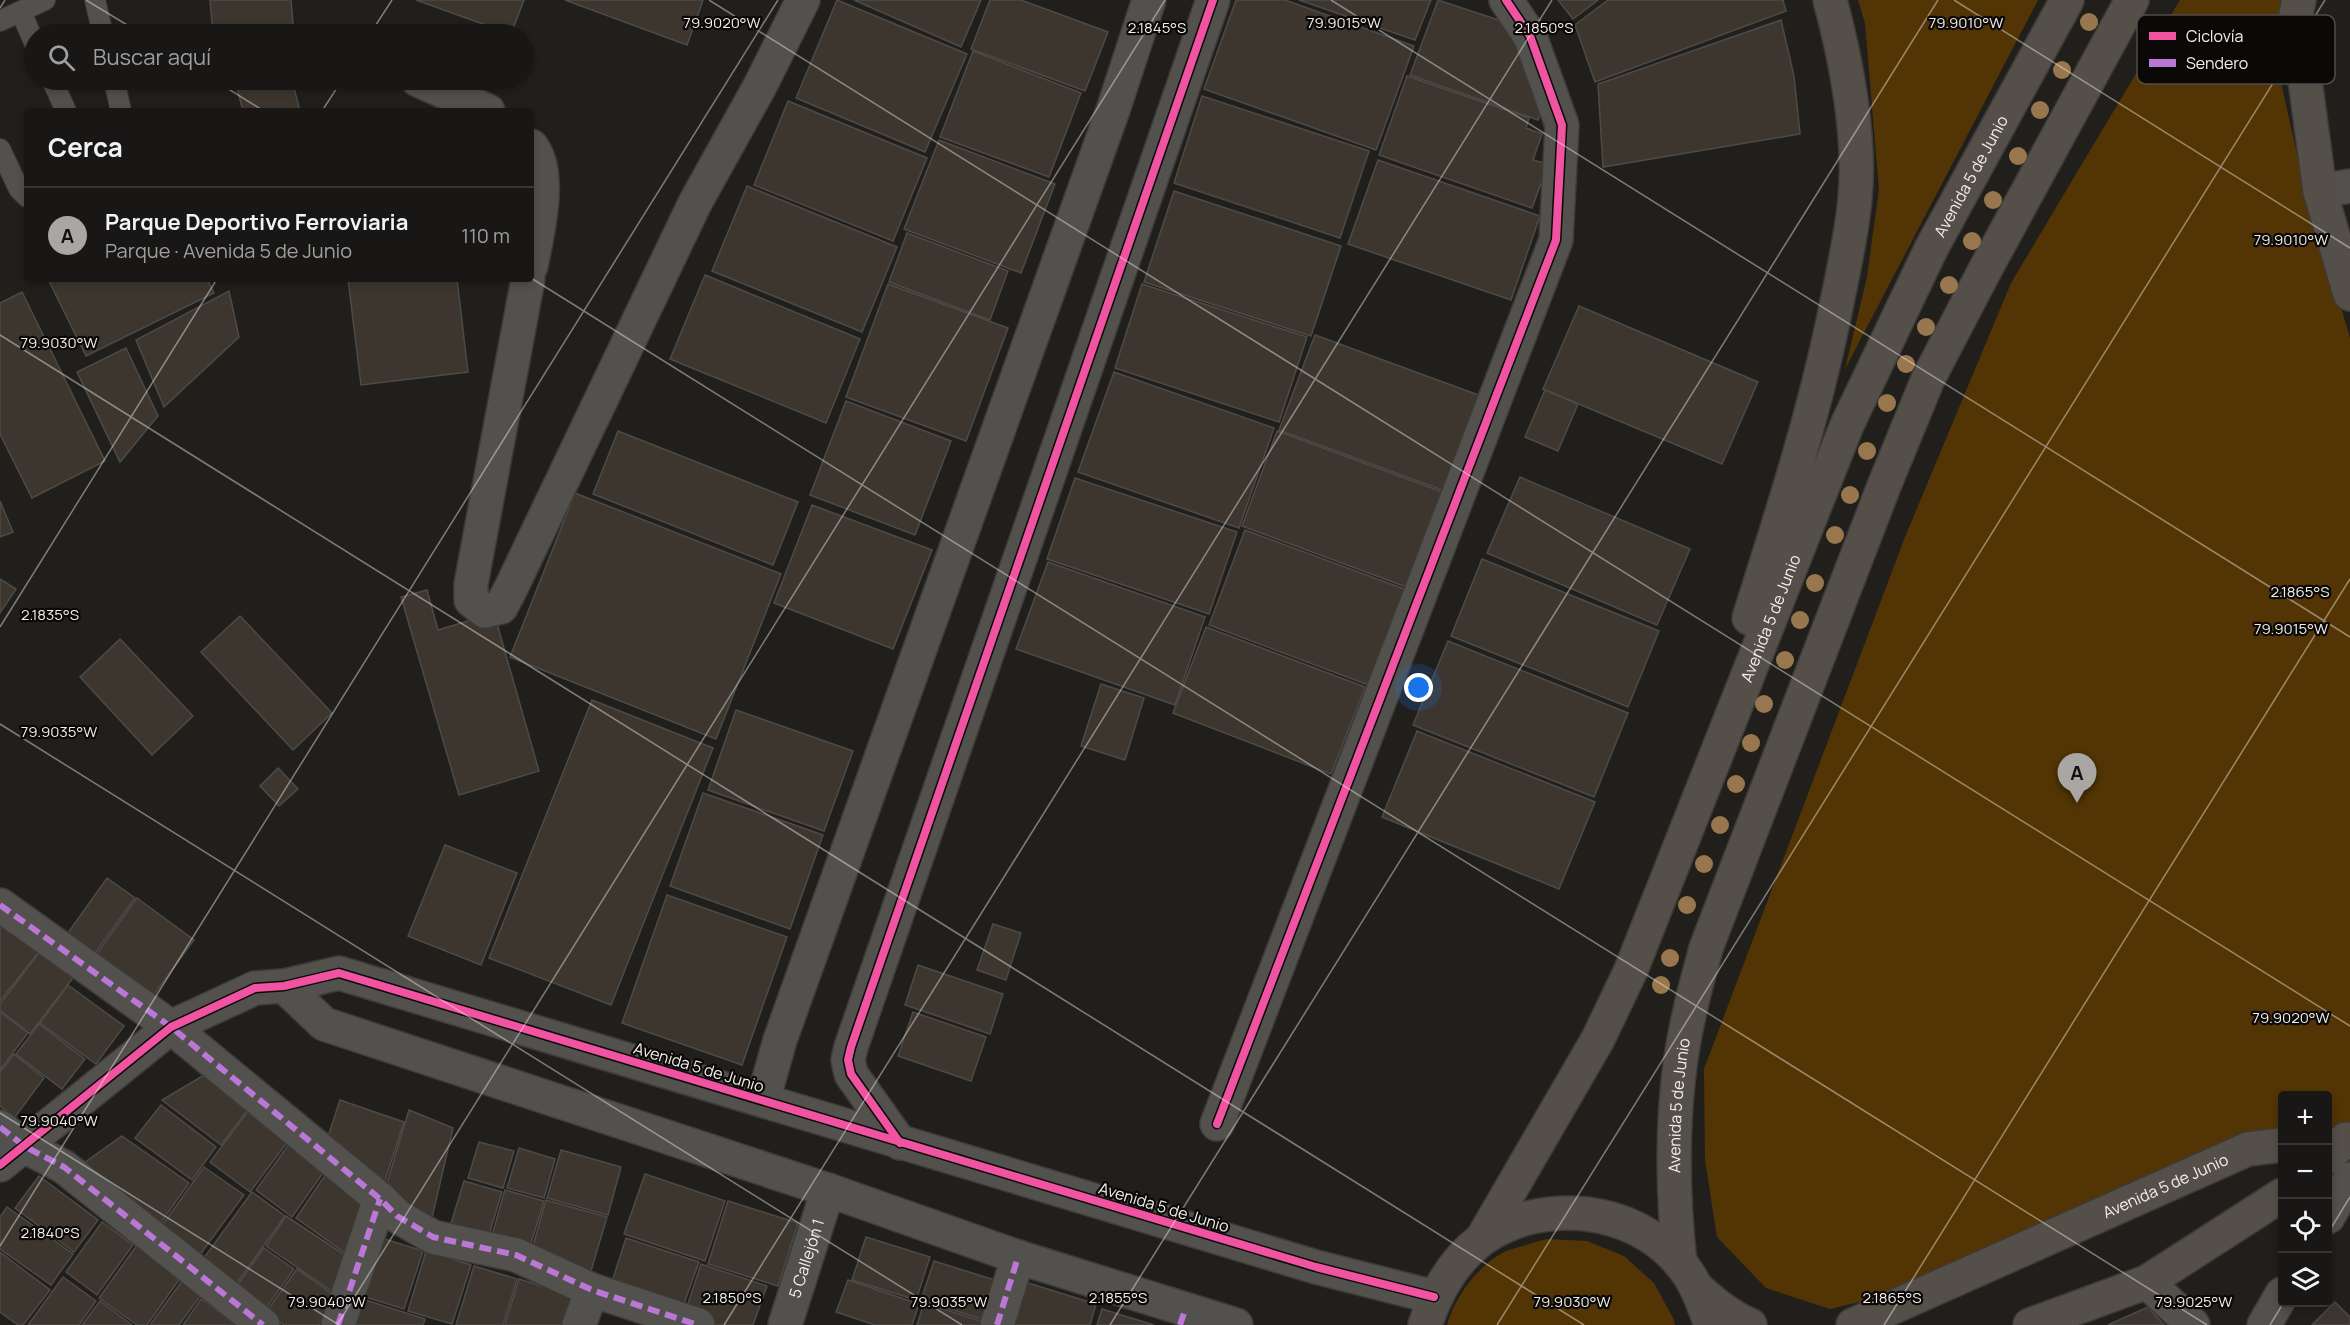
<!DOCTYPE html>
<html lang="es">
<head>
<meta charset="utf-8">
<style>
	:root { --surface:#191715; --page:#262422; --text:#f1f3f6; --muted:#9f9fa0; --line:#373634; --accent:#a9a6a3 }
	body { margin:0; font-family:Manrope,sans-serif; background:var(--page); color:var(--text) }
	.controls { position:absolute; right:18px; bottom:18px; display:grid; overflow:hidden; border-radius:6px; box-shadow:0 3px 9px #0003 }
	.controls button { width:54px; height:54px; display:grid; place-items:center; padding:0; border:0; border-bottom:2px solid var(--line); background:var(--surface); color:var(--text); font:30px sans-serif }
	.you { position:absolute; left:1419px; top:688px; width:21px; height:21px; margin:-15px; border:4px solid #fff; border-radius:50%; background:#1a73e8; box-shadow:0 0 0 9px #1a73e833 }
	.badge { display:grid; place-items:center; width:39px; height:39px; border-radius:50%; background:var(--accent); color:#111; font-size:20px; font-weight:700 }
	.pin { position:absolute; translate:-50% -50px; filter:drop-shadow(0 2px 3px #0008) }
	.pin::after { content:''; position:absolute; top:32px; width:21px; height:18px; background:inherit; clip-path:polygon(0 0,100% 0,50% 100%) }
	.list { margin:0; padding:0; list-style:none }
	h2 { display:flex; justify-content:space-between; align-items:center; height:78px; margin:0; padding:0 24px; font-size:26px }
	h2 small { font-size:20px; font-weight:400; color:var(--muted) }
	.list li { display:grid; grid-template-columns:39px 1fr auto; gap:18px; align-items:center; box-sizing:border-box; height:96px; padding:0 24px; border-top:2px solid var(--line) }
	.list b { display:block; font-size:22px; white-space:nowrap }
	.list p { margin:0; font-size:20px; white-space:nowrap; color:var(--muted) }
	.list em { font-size:20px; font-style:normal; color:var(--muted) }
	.icon { flex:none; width:33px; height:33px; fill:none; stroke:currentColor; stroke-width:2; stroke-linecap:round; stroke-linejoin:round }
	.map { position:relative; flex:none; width:2350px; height:1325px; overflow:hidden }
	.search { position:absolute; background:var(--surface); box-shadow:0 3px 9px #0003; left:24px; top:24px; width:510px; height:66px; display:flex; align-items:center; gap:15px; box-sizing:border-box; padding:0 21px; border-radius:33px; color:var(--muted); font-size:22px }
	.panel { position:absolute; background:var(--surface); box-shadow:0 3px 9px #0003; left:24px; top:108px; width:510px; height:174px; border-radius:6px }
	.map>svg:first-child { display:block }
</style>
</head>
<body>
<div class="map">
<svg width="2350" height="1325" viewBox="0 0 2350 1325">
	<rect width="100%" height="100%" fill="#211f1c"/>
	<g fill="#533505">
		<path d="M1858,0h180l-193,369 22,-92 12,-88 -14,-166z"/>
		<path d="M2180,0h101l-6,55 25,113 50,170v792l-22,8v-42h-46v59l-352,130 -100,24 -64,-21 -49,-51 -12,-77 -1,-91 201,-532 106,-254z"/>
		<path d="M1546,1239l41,2 37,15 30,27 19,35 2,7h-228c8,-29 33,-63 62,-75 12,-4 25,-7 37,-11z"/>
	</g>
	<g fill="#3c362e" stroke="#4c4b48" stroke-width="1.5">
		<path d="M210,0h81l2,24 -14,2 1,8h-67z"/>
		<path d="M416,0h108l-13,34z"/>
		<path d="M565,0h138l-16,45z"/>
		<path d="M837,0l130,54 -42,98 -129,-54z"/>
		<path d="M854,0h127l-20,47z"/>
		<path d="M990,0h31l87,32 -23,59 -114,-42z"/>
		<path d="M1236,0h49l129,46 -38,104 -172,-61z"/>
		<path d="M1299,0h132l-16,40z"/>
		<path d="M1438,0l64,21 44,76 -8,23 -128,-45z"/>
		<path d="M1558,0h40l-25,19z"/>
		<path d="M1608,0h175l3,11 -191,71 -20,-57z"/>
		<path d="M1781,20l13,56 6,58 -197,33 -5,-83z"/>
		<path d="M973,51l108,42 -32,84 -109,-40z"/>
		<path d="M1407,76l122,42 -3,10 16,6 -9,26 15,4 -16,44 -153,-53z"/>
		<path d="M253,80h39l8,31h-57l-7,-27z"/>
		<path d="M1202,96l167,55 -29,87 -166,-55z"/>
		<path d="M788,101l139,57 -34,83 -139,-56z"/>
		<path d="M939,140l116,44 -34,89 -117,-44z"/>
		<path d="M1378,160l162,56 -29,84 -163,-56z"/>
		<path d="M747,186l150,61 -35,85 -150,-61z"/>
		<path d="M1174,191l167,55 -30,90 -167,-54z"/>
		<path d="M907,233l101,38 -18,49 -101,-38z"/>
		<path d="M705,275l155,64 -34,84 -156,-64z"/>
		<path d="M48,279h159l7,14 -128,63z"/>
		<path d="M348,279h109l11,93 -107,13z"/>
		<path d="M888,284l120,44 -42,113 -120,-44z"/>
		<path d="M1142,284l165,53 -28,85 -164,-54z"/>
		<path d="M229,291l10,46 -75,70 -28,-67z"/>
		<path d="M22,292l83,169 -73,37 -32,-64v-131z"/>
		<path d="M1579,306l179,76 -36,82 -179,-75z"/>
		<path d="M1315,335l166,61 -36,95 -166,-61z"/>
		<path d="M126,348l32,68 -38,46 -43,-90z"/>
		<path d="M1114,372l160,56 -35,100 -161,-56z"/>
		<path d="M1545,390l33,14 -20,47 -33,-14z"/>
		<path d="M846,401l105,40 -36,94 -105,-40z"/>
		<path d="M618,431l180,71 -25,63 -180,-71z"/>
		<path d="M1277,431l168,62 -36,95 -167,-62z"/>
		<path d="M1520,477l170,72 -33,76 -170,-72z"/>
		<path d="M1075,478l162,54 -28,82 -162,-55z"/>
		<path d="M575,493l206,81 -65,165 -206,-82z"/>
		<path d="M0,501l13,31 -13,5z"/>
		<path d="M812,505l120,45 -39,99 -119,-46z"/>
		<path d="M1245,530l162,60 -36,96 -162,-61z"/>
		<path d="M1482,559l177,72 -31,76 -177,-71z"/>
		<path d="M1048,562l157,55 -30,88 -159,-56z"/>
		<path d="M0,579l16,10 -16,24z"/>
		<path d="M427,590l11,40 56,-17 45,158 -80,24 -58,-198z"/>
		<path d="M240,616l92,97 -39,37 -92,-98z"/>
		<path d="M1206,627l159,60 -34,87 -158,-61z"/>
		<path d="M120,639l73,77 -41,39 -72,-78z"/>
		<path d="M1448,641l180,72 -34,84 -181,-72z"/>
		<path d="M1101,684l43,14 -19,62 -44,-14z"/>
		<path d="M592,700l121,48 -102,257 -122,-47z"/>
		<path d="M736,710l117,41 -29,80 -116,-41z"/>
		<path d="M1417,731l178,71 -36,87 -177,-72z"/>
		<path d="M278,768l20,21 -19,17 -19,-20z"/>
		<path d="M703,793l120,42 -33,94 -120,-43z"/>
		<path d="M445,845l72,28 -36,92 -73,-29z"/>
		<path d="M107,878l28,20 -43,59 -27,-20z"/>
		<path d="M667,895l120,42 -45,128 -120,-42z"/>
		<path d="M137,898l57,42 -44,60 -57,-41z"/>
		<path d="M0,921l42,27 -42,53z"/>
		<path d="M993,924l28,9 -15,47 -29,-10z"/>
		<path d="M42,949l34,25 -46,60 -30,-24v-6z"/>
		<path d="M918,965l85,29 -13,40 -85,-29z"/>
		<path d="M68,985l56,41 -28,38 -56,-41z"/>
		<path d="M0,1012l28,21 -28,37z"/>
		<path d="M913,1012l73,25 -15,44 -73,-25z"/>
		<path d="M39,1024l46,35 -23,30 -46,-35z"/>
		<path d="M14,1054l30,24 -29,39 -15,-11v-34z"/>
		<path d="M211,1071l42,32 -32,42 -59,-45z"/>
		<path d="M340,1100l64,22 -21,65 -57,-44z"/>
		<path d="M256,1101l39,31 -45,60 -40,-30z"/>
		<path d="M161,1105l55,42 -24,33 -57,-42z"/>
		<path d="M409,1110l44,18 -23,98 -46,-33z"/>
		<path d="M122,1136l67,47 -34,48 -81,-61z"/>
		<path d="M292,1140l36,26 -36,51 -36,-27z"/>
		<path d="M479,1142l35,9 -11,37 -35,-10z"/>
		<path d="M519,1148l36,11 -11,39 -37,-10z"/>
		<path d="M561,1150l60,17 -13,48 -61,-17z"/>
		<path d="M204,1167l40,28 -45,61 -39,-28z"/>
		<path d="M328,1171l43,28 -20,58 -55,-39z"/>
		<path d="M645,1174l80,27 -20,60 -81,-27z"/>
		<path d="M39,1176l59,44 -24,32 -59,-44z"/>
		<path d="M464,1181l38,11 -15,49 -38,-11z"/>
		<path d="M505,1190l39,11 -16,52 -38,-11z"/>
		<path d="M252,1192l33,24 -51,71 -33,-25z"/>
		<path d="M546,1200l61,17 -16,54 -60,-18z"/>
		<path d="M728,1201l70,22 -20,63 -70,-22z"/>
		<path d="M7,1207l66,47 -22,31 -51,-36v-32z"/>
		<path d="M286,1216l68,45 -21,31 -67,-46z"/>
		<path d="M102,1222l31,23 -36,50 -31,-23z"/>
		<path d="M375,1236l48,15 -19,58 -48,-15z"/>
		<path d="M866,1237l64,20 -14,43 -64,-20z"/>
		<path d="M626,1238l73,24 -19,53 -71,-24z"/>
		<path d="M137,1245l44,32 -34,48h-10l-38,-27z"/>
		<path d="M264,1248l30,21 -28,39 -30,-21z"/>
		<path d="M426,1251l45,14 -19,59 -44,-13z"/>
		<path d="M0,1252l50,38 -27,35h-5l-18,-13z"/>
		<path d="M934,1261l67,21 -13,39 -67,-21z"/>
		<path d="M701,1264l66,22 -14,39h-43l-26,-9z"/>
		<path d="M474,1266l43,13 -14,46h-47z"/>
		<path d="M297,1269l41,29 -19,27h-35l-18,-13z"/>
		<path d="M63,1277l33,24 -17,24h-51z"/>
		<path d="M519,1279l55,17 -9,29h-60z"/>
		<path d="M848,1280l71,24 -7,21h-37l-39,-13z"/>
		<path d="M182,1281l19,14 -22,30h-29z"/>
		<path d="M1025,1282l71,22 -6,21h-79z"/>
		<path d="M356,1297l69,22 -2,6h-76z"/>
		<path d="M201,1299l35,26h-53z"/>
		<path d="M100,1301l32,24h-50z"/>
		<path d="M2335,1302l15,15v8h-38z"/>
		<path d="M924,1303l63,20 -1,2h-69z"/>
		<path d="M2148,1307l16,18h-56z"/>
		<path d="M1102,1309l52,16h-57z"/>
	</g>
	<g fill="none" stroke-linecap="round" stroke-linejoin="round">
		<g stroke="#3c3b38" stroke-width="22">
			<g id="service">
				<path d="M95,0l8,34"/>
				<path d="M21,12l13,30"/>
				<path d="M0,21l45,-21"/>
				<path d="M52,80l14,31"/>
				<path d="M114,80l7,31"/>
				<path d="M0,149l19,40 8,8"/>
			</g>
		</g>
		<g stroke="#3c3b38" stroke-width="36">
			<g id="minor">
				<path d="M418,80l70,31"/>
				<path d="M531,146c22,26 6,89 0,120"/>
				<path d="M2320,191l30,-5"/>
				<path d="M528,279l-57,305v16l14,11 16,-4 10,-19 184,-385 65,-117 43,-86"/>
				<path d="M0,905l171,122 209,172 17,17 36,21 83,18 76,35 106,35"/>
				<path d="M284,986l40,38 504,166 190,67 218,68"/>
				<path d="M763,1100l17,-60 333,-930 36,-110"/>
				<path d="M1217,1124l339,-884 6,-115 -32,-89 -24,-36"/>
				<path d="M0,1127l24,19 40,21 199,158"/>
				<path d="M900,1143l-49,-69 -3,-14 3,-13 362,-1047"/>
				<path d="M0,1165l171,-138 84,-39 29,-2 55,-13 977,294 118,30"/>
				<path d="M2328,1217l22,-38"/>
				<path d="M2147,1282l46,43"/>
				<path d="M338,1325l42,-126"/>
				<path d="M579,1325l13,-35"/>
				<path id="s1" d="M785,1325l43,-135"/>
				<path d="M997,1325l21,-68"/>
				<path d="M2264,1325l18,-31"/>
			</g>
		</g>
		<g stroke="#3c3b38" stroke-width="36">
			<g id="primary">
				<path d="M2299,0l-3,14 24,177 30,103"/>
				<path d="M1749,618c33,-104 67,-209 88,-316 7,-34 15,-69 18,-104 6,-61 -9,-139 -25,-198"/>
				<path d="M2328,1157l18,-18"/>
				<path id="s2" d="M1482,1239l116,-200 33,-69 216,-545 84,-176 136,-249"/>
				<path id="s3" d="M1680,1263c-9,-81 -9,-173 10,-252 4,-21 11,-42 16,-63l178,-462 44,-107 58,-111 146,-268"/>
				<path d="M1698,1289c16,15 32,28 52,36"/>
				<path d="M1425,1325c11,-34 28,-64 57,-86 60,-42 152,-33 199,25 15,18 22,39 30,61"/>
				<path id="s4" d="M1853,1325l395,-176 34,-4"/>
				<path d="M2030,1325l117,-43 135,-87"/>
			</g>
		</g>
		<use href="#service" stroke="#53514e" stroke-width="20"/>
		<use href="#minor" stroke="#53514e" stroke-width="33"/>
		<use href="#primary" stroke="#554f4a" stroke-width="33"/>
		<g stroke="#ba77d6" stroke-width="6" stroke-dasharray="12 6" stroke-linecap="butt">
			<path d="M0,905l171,122 209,172 17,17 36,21 83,18 76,35 106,35"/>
			<path d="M0,1127l24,19 40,21 199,158"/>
			<path d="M338,1325l42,-126"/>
			<path d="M997,1325l21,-68"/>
			<path d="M1180,1325l5,-15"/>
		</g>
		<g stroke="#0b0907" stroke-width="11">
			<g id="cycleway">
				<path d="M1217,1124l339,-884 6,-115 -32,-89 -24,-36"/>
				<path d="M900,1143l-49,-69 -3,-14 3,-13 362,-1047"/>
				<path d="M0,1165l171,-138 84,-39 29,-2 55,-13 977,294 118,30"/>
			</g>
		</g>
		<use href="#cycleway" stroke="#f153a3" stroke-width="8"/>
	</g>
	<g fill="#99774e">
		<circle cx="2089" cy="22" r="9"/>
		<circle cx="2062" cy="70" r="9"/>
		<circle cx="2040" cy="110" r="9"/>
		<circle cx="2018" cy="156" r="9"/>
		<circle cx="1993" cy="200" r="9"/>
		<circle cx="1972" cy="241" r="9"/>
		<circle cx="1949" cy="285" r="9"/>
		<circle cx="1926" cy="327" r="9"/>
		<circle cx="1906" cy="364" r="9"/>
		<circle cx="1887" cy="403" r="9"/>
		<circle cx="1867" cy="451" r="9"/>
		<circle cx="1850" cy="495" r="9"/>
		<circle cx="1835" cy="535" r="9"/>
		<circle cx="1815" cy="583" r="9"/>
		<circle cx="1800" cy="620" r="9"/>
		<circle cx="1785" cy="660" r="9"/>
		<circle cx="1764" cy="704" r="9"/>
		<circle cx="1751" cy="743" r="9"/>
		<circle cx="1736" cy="784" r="9"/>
		<circle cx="1720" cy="825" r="9"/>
		<circle cx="1704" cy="864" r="9"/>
		<circle cx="1687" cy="905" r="9"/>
		<circle cx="1670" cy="958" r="9"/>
		<circle cx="1661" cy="985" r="9"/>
	</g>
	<path fill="none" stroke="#f2efeb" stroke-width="1.5" stroke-opacity="0.45" d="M86,0l56,34M709,0l1641,1026M1331,0l1019,637M1954,0l396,248M0,8l5,-8M370,34l22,-34M214,80l50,31M322,111l20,-31M531,278l1676,1047M0,335l1584,990M0,627l217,-348M0,724l962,601M0,1113l339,212M2328,1233l22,-36M0,1246l778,-1246M337,1325l828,-1325M724,1325l828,-1325M1110,1325l828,-1325M1497,1325l828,-1325M1884,1325l466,-746M2270,1325l14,-23"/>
	<g text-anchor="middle" stroke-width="4.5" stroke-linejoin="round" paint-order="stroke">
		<g font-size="16" fill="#f2efeb" stroke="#0b0907">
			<text dy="6" stroke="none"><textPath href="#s2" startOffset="1172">Avenida 5 de Junio</textPath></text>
			<text dy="6" stroke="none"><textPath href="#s2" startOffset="686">Avenida 5 de Junio</textPath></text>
			<text transform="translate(699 1067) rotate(17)" y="6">Avenida 5 de Junio</text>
			<text dy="6" stroke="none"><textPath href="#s3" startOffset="158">Avenida 5 de Junio</textPath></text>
			<text dy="6" stroke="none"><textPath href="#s4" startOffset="342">Avenida 5 de Junio</textPath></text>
			<text transform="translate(1164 1207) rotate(17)" y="6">Avenida 5 de Junio</text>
			<text dy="6" stroke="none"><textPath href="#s1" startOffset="70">5 Callejón 1</textPath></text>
		</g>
	</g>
	<rect x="2137" y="15" width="198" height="69" rx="9" fill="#0b0907" stroke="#504e4b" stroke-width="1.5"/>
	<rect x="2149" y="32" width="27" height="8" fill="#f153a3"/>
	<rect x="2149" y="59" width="27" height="8" fill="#ba77d6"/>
	<g font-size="16" fill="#f2efeb">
		<text x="2186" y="42">Ciclovía</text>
		<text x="2186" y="69">Sendero</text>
	</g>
	<g font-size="15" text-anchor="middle" fill="#f2efeb" stroke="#0b0907" stroke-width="4.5" stroke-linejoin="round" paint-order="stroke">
		<text x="1344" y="28">79.9015°W</text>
		<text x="1966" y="28">79.9010°W</text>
		<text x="722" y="28">79.9020°W</text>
		<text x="1157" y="33">2.1845°S</text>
		<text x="1544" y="33">2.1850°S</text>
		<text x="2291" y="245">79.9010°W</text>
		<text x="59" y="348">79.9030°W</text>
		<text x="2300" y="597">2.1865°S</text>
		<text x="50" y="620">2.1835°S</text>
		<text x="2291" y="634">79.9015°W</text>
		<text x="59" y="737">79.9035°W</text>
		<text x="2291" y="1023">79.9020°W</text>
		<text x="59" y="1126">79.9040°W</text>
		<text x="50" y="1238">2.1840°S</text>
		<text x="732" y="1303">2.1850°S</text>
		<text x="1118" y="1303">2.1855°S</text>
		<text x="1892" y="1303">2.1865°S</text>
		<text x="327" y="1307">79.9040°W</text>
		<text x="949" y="1307">79.9035°W</text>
		<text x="1572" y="1307">79.9030°W</text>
		<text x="2194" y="1307">79.9025°W</text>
	</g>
</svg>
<div class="controls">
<button>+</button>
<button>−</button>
<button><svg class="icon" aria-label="locate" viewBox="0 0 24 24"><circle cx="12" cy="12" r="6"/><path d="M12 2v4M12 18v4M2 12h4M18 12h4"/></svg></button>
<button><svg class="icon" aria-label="layers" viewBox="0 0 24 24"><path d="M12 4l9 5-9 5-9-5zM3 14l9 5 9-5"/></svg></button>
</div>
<div class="you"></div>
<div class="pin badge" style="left:2077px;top:803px">A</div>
<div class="search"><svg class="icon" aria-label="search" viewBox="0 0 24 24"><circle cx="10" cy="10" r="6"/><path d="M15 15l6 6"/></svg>Buscar aquí</div>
<section class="panel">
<h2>Cerca<small></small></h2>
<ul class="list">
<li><span class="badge">A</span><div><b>Parque Deportivo Ferroviaria</b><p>Parque · Avenida 5 de Junio</p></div><em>110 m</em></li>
</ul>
</section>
</div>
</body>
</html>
